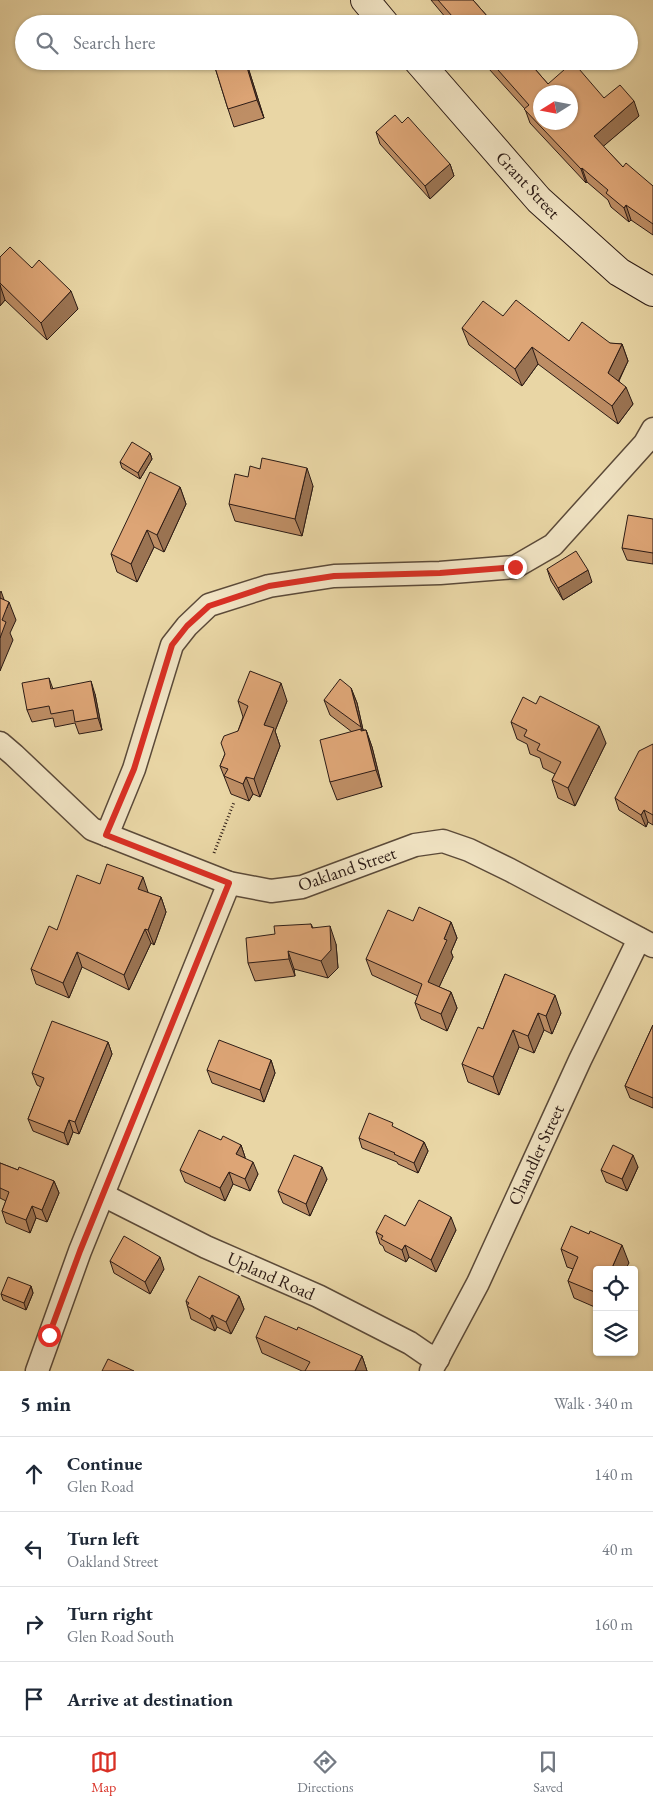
<!DOCTYPE html>
<html lang="en">
<head>
<meta charset="utf-8">
<style>
	:root { --surface:#fff; --page:#f2f2f3; --text:#1f2937; --muted:#747a83; --line:#e0e1e3; --accent:#d93025 }
	body { margin:0; font-family:"EB Garamond",serif; background:var(--page); color:var(--text) }
	.controls { position:absolute; right:15px; bottom:15px; display:grid; overflow:hidden; border-radius:5px; box-shadow:0 1px 4px #0004 }
	.controls button { width:45px; height:45px; display:grid; place-items:center; padding:0; border:0; border-bottom:1px solid var(--line); background:var(--surface); color:var(--text); font:25px sans-serif }
	.compass { position:absolute; left:533px; top:85px; width:45px; height:45px; border-radius:50%; background:var(--surface); box-shadow:0 1px 4px #0004; rotate:259deg }
	.stop { position:absolute; width:15px; height:15px; margin:-11px; border:4px solid #d93025; border-radius:50%; background:#fff }
	.stop.end { background:#d93025; border-color:#fff; box-shadow:0 1px 5px #0008 }
	.list { margin:0; padding:0; list-style:none }
	h2 { display:flex; justify-content:space-between; align-items:center; height:65px; margin:0; padding:0 20px; font-size:21px }
	h2 small { font-size:16px; font-weight:400; color:var(--muted) }
	.list li { display:grid; grid-template-columns:32px 1fr auto; gap:15px; align-items:center; box-sizing:border-box; height:75px; padding:0 20px; border-top:1px solid var(--line) }
	.list b { display:block; font-size:19px; white-space:nowrap }
	.list p { margin:0; font-size:16px; white-space:nowrap; color:var(--muted) }
	.list em { font-size:16px; font-style:normal; color:var(--muted) }
	.icon { flex:none; width:28px; height:28px; fill:none; stroke:currentColor; stroke-width:2; stroke-linecap:round; stroke-linejoin:round }
	.map { position:relative; flex:none; width:653px; height:1371px; overflow:hidden }
	.search { position:absolute; background:var(--surface); box-shadow:0 1px 4px #0004; left:15px; right:15px; top:15px; height:55px; display:flex; align-items:center; gap:12px; box-sizing:border-box; padding:0 18px; border-radius:28px; color:var(--muted); font-size:19px }
	.sheet { height:365px; background:var(--surface) }
	nav { display:flex; justify-content:space-around; align-items:center; box-sizing:border-box; height:70px; border-top:1px solid var(--line); background:var(--surface); font-size:14px; color:var(--muted) }
	nav a { display:grid; justify-items:center; gap:2px }
	nav .on { color:var(--accent) }
	.map>svg:first-child { display:block }
</style>
</head>
<body>
<div class="map">
<svg width="653" height="1371" viewBox="0 0 653 1371">
	<rect width="100%" height="100%" fill="#e9d6a5"/>
	<filter id="stains"><feTurbulence type="fractalNoise" baseFrequency=".004" numOctaves="4"/><feColorMatrix values="0 0 0 0 .2 0 0 0 0 .09 0 0 0 0 .02 0 0 0 .5 -.17"/></filter>
	<radialGradient id="worn" r=".72"><stop offset=".6" stop-color="#630" stop-opacity="0"/><stop offset="1" stop-color="#630" stop-opacity=".3"/></radialGradient>
	<g fill="none" stroke-linecap="round" stroke-linejoin="round">
		<g stroke="#5b4a39" stroke-width="25">
			<g id="street">
				<path d="M0,743l14,12 78,74 137,54 42,8 31,-4 113,-42 28,-4 26,9 41,20 143,76"/>
				<path d="M107,835l27,-66 38,-124 15,-19 22,-21 60,-19 65,-10 106,-3 75,-6 38,-22 92,-102 8,-14"/>
				<path d="M103,1195l103,52 112,49 92,47 16,11 12,5"/>
				<path d="M37,1371l43,-120 149,-368"/>
				<path d="M431,1371l47,-88 102,-223 59,-121"/>
			</g>
		</g>
		<g stroke="#2c1b15" stroke-width="30">
			<g id="secondary">
				<path d="M365,0l20,24"/>
				<path d="M418,61l121,139 80,72 34,20"/>
			</g>
		</g>
		<path stroke="#2c1b15" stroke-width="3" stroke-dasharray="1 2.5" stroke-linecap="butt" d="M214,853l20,-51"/>
		<use href="#street" stroke="#f1e4c4" stroke-width="22"/>
		<use href="#secondary" stroke="#f1e4c4" stroke-width="28"/>
	</g>
	<g fill="#be8e65" stroke="#2c1b15">
		<path d="M431,0h42l21,24h-43z"/>
		<path d="M213,61h33l18,57 -30,9 -6,-18z"/>
		<path d="M484,61h44l20,23 56,14 35,18 -36,30 20,21 30,19v49l-22,-15 -2,2 -18,-15 -3,-7 -21,-18 -1,1 -56,-60 -5,-14 -36,-40 -2,-4z"/>
		<path d="M402,123l48,41 4,12 -24,23 -50,-55 -4,-12z"/>
		<path d="M0,257l32,11 46,41 -31,31 -42,-40 -5,6z"/>
		<path d="M503,316l66,25 53,3 6,17 -9,20 14,23 -15,20 -80,-60 -16,22 -53,-41 -7,-17z"/>
		<path d="M150,453l2,6 -12,20 -18,-11 -2,-6z"/>
		<path d="M313,486l-11,50 -67,-15 -6,-17z"/>
		<path d="M180,487l6,17 -22,48 -10,-5 -17,35 -20,-10 -6,-18z"/>
		<path d="M653,519v45l-26,-4 -5,-12z"/>
		<path d="M547,569l45,13 -29,18 -12,-19z"/>
		<path d="M49,678l4,11 42,5 7,36 -23,4 -4,-11 -20,4 -2,-9 -21,4 -5,-12z"/>
		<path d="M351,688l6,15 6,27h3l6,17 10,40 -45,13 -7,-18 22,-50 -22,-17 -6,-15z"/>
		<path d="M238,701h49l-12,30 5,15 -20,51 -7,-3 -4,7 -18,-7 -11,-28 5,-12 13,-23 5,-14z"/>
		<path d="M511,722l95,21 -31,63 -17,-8 -6,-18 3,-6 -12,-6 -3,-10 -10,-4 -3,-10 -10,-5z"/>
		<path d="M653,744v81l-5,-3 -2,5 -27,-17 -4,-12z"/>
		<path d="M100,884l48,8v1l13,4 5,15 -12,33 -3,-2 -22,47 -47,-23 -13,31 -33,-14 -5,-15 26,-39z"/>
		<path d="M413,921l38,1 6,16 -6,14 2,5 -14,30 12,5 6,16 -10,23 -26,-12 -6,-16 3,-7 -46,-21 -6,-16z"/>
		<path d="M311,924l2,4 23,16 2,24 -10,10 -34,-9 1,7 -40,5 -7,-18 27,-29z"/>
		<path d="M505,974l56,39 -9,21 -8,-4 -10,23 -15,-6 -20,48 -31,-13 -6,-18 21,-35z"/>
		<path d="M653,1025v83l-23,-10 -5,-12z"/>
		<path d="M108,1042l4,12 -33,80 -6,-2 -5,13 -35,-14 -5,-12 13,-32 -4,-2 -5,-12z"/>
		<path d="M271,1060l4,13 -11,29 -52,-19 -5,-13z"/>
		<path d="M395,1128l29,14 4,9 -10,22 -20,-9 -1,-2 -35,-14 -3,-10z"/>
		<path d="M221,1140l20,5 4,12v1l13,16 -8,17 -17,-7 -8,17 -40,-19 -5,-12z"/>
		<path d="M0,1163l18,7 36,11 5,12 -12,29 -11,-4 -6,15 -24,-10 -4,-12 4,-10 -6,-3z"/>
		<path d="M638,1167l-11,24 -21,-9 -5,-12z"/>
		<path d="M327,1179l-17,37 -27,-13 -5,-12z"/>
		<path d="M405,1226l51,4 -20,42 -27,-15 -3,5 -21,-11 -2,-5 -3,-2 -4,-12z"/>
		<path d="M561,1249l68,14 -32,7v38l-23,-10 -6,-17 5,-12 -6,-2z"/>
		<path d="M110,1261l54,8 -14,25 -36,-21z"/>
		<path d="M31,1286l2,7 -7,17 -23,-10 -2,-6z"/>
		<path d="M239,1296l5,13 -13,25 -14,-7 -2,4 -24,-12 -5,-18z"/>
		<path d="M256,1337l106,19 5,15h-65l-40,-18z"/>
	</g>
	<g fill="#9b7453" stroke="#2c1b15">
		<path d="M245,61h1l18,57 -7,-18z"/>
		<path d="M634,101l5,15 -40,34 -5,-14z"/>
		<path d="M450,164l4,12 -24,23 -5,-13z"/>
		<path d="M582,168l5,14 -1,1 -5,-14z"/>
		<path d="M626,205l5,15 -2,2 -5,-14z"/>
		<path d="M0,285l5,15 -5,6z"/>
		<path d="M71,291l7,18 -31,31 -6,-17z"/>
		<path d="M622,344l6,17 -14,29 -6,-17z"/>
		<path d="M532,347l6,17 -16,22 -7,-17z"/>
		<path d="M626,387l7,17 -15,20 -6,-18z"/>
		<path d="M150,453l2,6 -12,20 -2,-6z"/>
		<path d="M307,468l6,18 -11,50 -7,-17z"/>
		<path d="M180,487l6,17 -22,48 -7,-17z"/>
		<path d="M147,530l7,17 -17,35 -6,-18z"/>
		<path d="M588,570l4,12 -29,18 -5,-12z"/>
		<path d="M1,591l6,17 2,-6 7,18 -6,13 3,7 -13,31v-33l2,-18 -2,-17v-10z"/>
		<path d="M91,681l4,13 7,36 -4,-12z"/>
		<path d="M281,683l6,18 -12,30 5,15 -20,51 -6,-18 10,-54z"/>
		<path d="M351,688l6,15 9,40 -5,-16z"/>
		<path d="M599,726l7,17 -31,63 -7,-18z"/>
		<path d="M366,730l6,17 10,40 -6,-17z"/>
		<path d="M246,777l7,17 -4,7 -6,-17z"/>
		<path d="M644,810l4,12 -2,5 -5,-12z"/>
		<path d="M143,877l5,15 -4,12 -6,-15z"/>
		<path d="M161,897l5,15 -12,33 -6,-15z"/>
		<path d="M451,922l6,16 -6,14 2,5 -19,41 -6,-16 16,-43z"/>
		<path d="M330,926l6,18 2,24 -10,10 -7,-17z"/>
		<path d="M145,929l6,14 -22,47 -5,-15z"/>
		<path d="M288,951l6,18 1,7 -6,-17z"/>
		<path d="M77,952l5,15 -13,31 -6,-15z"/>
		<path d="M451,992l6,16 -10,23 -6,-17z"/>
		<path d="M555,995l6,18 -9,21 -6,-18z"/>
		<path d="M538,1013l6,17 -10,23 -6,-17z"/>
		<path d="M513,1030l6,17 -20,48 -6,-18z"/>
		<path d="M108,1042l4,12 -33,80 -4,-12z"/>
		<path d="M271,1060l4,13 -11,29 -4,-12z"/>
		<path d="M69,1120l4,12 -5,13 -4,-12z"/>
		<path d="M424,1142l4,9 -10,22 -4,-10z"/>
		<path d="M241,1145l4,12 -4,10 -5,-13z"/>
		<path d="M633,1155l5,12 -11,24 -5,-12z"/>
		<path d="M253,1162l5,12 -8,17 -5,-12z"/>
		<path d="M322,1167l5,12 -17,37 -4,-12z"/>
		<path d="M229,1172l4,12 -8,17 -5,-13z"/>
		<path d="M54,1181l5,12 -12,29 -5,-12z"/>
		<path d="M32,1206l4,12 -6,15 -4,-13z"/>
		<path d="M451,1217l5,13 -20,42 -5,-12z"/>
		<path d="M405,1245l4,12 -3,5 -4,-12z"/>
		<path d="M622,1245l7,18 -4,7h-14z"/>
		<path d="M160,1257l4,12 -14,25 -5,-12z"/>
		<path d="M31,1286l2,7 -7,17 -2,-7z"/>
		<path d="M239,1296l5,13 -13,25 -5,-12z"/>
		<path d="M212,1315l5,12 -2,4 -5,-12z"/>
		<path d="M362,1356l5,15h-12z"/>
	</g>
	<g fill="#dda576" stroke="#2c1b15" fill-rule="evenodd">
		<path d="M438,0h35l21,24h-35z"/>
		<path d="M213,61h32l12,39 -29,9z"/>
		<path d="M490,61h38l20,23 25,-22 31,36 16,-13 14,16 -40,35 29,31 3,-4 27,23v38l-27,-19 -2,3 -18,-15 2,-3 -26,-22 -1,1 -57,-60 5,-4zM540,92h30v30h-30z"/>
		<path d="M395,115l7,8 6,-6 42,47 -25,22 -49,-54z"/>
		<path d="M10,247l22,21 7,-8 32,31 -30,32 -41,-40v-26z"/>
		<path d="M516,300l53,41 13,-19 28,21 12,1 -14,29 18,14 -14,19 -80,-59 -17,22 -53,-41 21,-27 20,15z"/>
		<path d="M132,442l18,11 -12,20 -18,-11z"/>
		<path d="M262,458l45,10 -12,51 -66,-15 6,-30 13,3 2,-11 10,3z"/>
		<path d="M150,472l30,15 -23,48 -10,-5 -16,34 -20,-10z"/>
		<path d="M628,515l25,4v34l-31,-5z"/>
		<path d="M576,551l12,19 -30,18 -11,-19z"/>
		<path d="M0,598l9,4 -7,18 4,2 -6,16z"/>
		<path d="M250,671l31,12 -17,42 10,3 -20,51 -8,-2 -3,7 -19,-8 4,-7 -8,-3 5,-12 -4,-11 3,-7 14,-5 10,-25 -10,-5z"/>
		<path d="M49,678l2,11 40,-8 7,37 -23,4 -2,-12 -22,4 -2,-8 -22,4 -5,-27z"/>
		<path d="M340,679l11,9 10,39 -37,-27z"/>
		<path d="M540,696l59,30 -31,62 -16,-8 9,-18 -24,-12 3,-6 -16,-8 3,-6 -16,-8 12,-25 13,7z"/>
		<path d="M361,729v2l5,-1 10,40 -46,12 -10,-42z"/>
		<path d="M653,744v71l-9,-5 -3,5 -26,-17 24,-47z"/>
		<path d="M107,864l36,13 -5,12 23,8 -13,33 -3,-1 -21,46 -47,-23 -14,31 -32,-14 18,-43 8,4 20,-55 23,9z"/>
		<path d="M419,907l32,15 -7,17 3,1 -19,42 23,10 -10,22 -26,-11 7,-19 -56,-25 22,-49 25,11z"/>
		<path d="M311,924l1,4 18,-2 1,24 -10,11 -33,-10 1,8 -41,4 -2,-25 29,-4 -1,-8z"/>
		<path d="M505,974l50,21 -9,21 -8,-3 -10,23 -15,-6 -20,47 -31,-13 16,-37 5,2z"/>
		<path d="M52,1021l56,21 -33,80 -6,-2 -5,13 -36,-14 16,-41 -12,-5z"/>
		<path d="M653,1025v73l-28,-12z"/>
		<path d="M219,1040l52,20 -11,30 -53,-20z"/>
		<path d="M369,1113l24,10 -1,3 32,16 -10,21 -20,-9 1,-1 -36,-15z"/>
		<path d="M199,1130l22,10 2,-4 18,9 -5,9 17,8 -8,17 -16,-7 -9,16 -40,-18z"/>
		<path d="M613,1145l20,10 -11,24 -21,-9z"/>
		<path d="M294,1155l28,12 -16,37 -28,-13z"/>
		<path d="M0,1163l18,7 1,-3 35,14 -12,29 -10,-4 -6,14 -24,-9 7,-19 -9,-4z"/>
		<path d="M419,1200l32,17 -20,43 -26,-15 -3,5 -21,-11 2,-3 -7,-4 9,-17 20,11z"/>
		<path d="M571,1226l18,8 1,-3 32,14 -11,25h-14v23l-29,-12 10,-24 -17,-8z"/>
		<path d="M124,1236l36,21 -15,25 -35,-21z"/>
		<path d="M199,1276l40,20 -13,26 -14,-7 -2,4 -23,-13 2,-3 -3,-2z"/>
		<path d="M8,1277l23,9 -7,17 -23,-9z"/>
		<path d="M265,1316l32,14 1,-3 64,29 -7,15h-50l5,-9 -54,-25z"/>
		<path d="M108,1359l26,12h-32z"/>
	</g>
	<g fill="none" stroke-linecap="round" stroke-linejoin="round">
		<path stroke="#d93025" stroke-width="6" d="M49,1335l31,-84 149,-368 -123,-48 28,-66 38,-124 15,-19 22,-20 60,-20 65,-10 106,-3 75,-6"/>
	</g>
	<g text-anchor="middle" stroke-width="4" stroke-linejoin="round" paint-order="stroke">
		<g font-size="18" fill="#2c1b15" stroke="#f1e4c4">
			<text transform="translate(528 185) rotate(47)" y="6">Grant Street</text>
			<text transform="translate(347 869) rotate(-19)" y="6">Oakland Street</text>
			<text transform="translate(536 1155) rotate(-65)" y="6">Chandler Street</text>
			<text transform="translate(271 1276) rotate(24)" y="6">Upland Road</text>
		</g>
	</g>
	<rect width="100%" height="100%" filter="url(#stains)"/>
	<rect width="100%" height="100%" fill="url(#worn)"/>
</svg>
<div class="controls">
<button><svg class="icon" aria-label="locate" viewBox="0 0 24 24"><circle cx="12" cy="12" r="6"/><path d="M12 2v4M12 18v4M2 12h4M18 12h4"/></svg></button>
<button><svg class="icon" aria-label="layers" viewBox="0 0 24 24"><path d="M12 4l9 5-9 5-9-5zM3 14l9 5 9-5"/></svg></button>
</div>
<svg class="compass" viewBox="-18 -18 36 36"><path d="M0-13l5 13h-10z" fill="#e53935"/><path d="M0 13l5-13h-10z" fill="#747a83"/></svg>
<div class="stop" style="left:49px;top:1335px"></div>
<div class="stop end" style="left:515px;top:567px"></div>
<div class="search"><svg class="icon" aria-label="search" viewBox="0 0 24 24"><circle cx="10" cy="10" r="6"/><path d="M15 15l6 6"/></svg>Search here</div>
</div>
<section class="sheet">
<h2>5 min<small>Walk · 340 m</small></h2>
<ul class="list">
<li><svg class="icon" aria-label="ahead" viewBox="0 0 24 24"><path d="M12 20V5M6 11l6-6 6 6"/></svg><div><b>Continue</b><p>Glen Road</p></div><em>140 m</em></li>
<li><svg class="icon" aria-label="left" viewBox="0 0 24 24"><path d="M17 20v-9H6M10 6l-5 5 5 5"/></svg><div><b>Turn left</b><p>Oakland Street</p></div><em>40 m</em></li>
<li><svg class="icon" aria-label="right" viewBox="0 0 24 24"><path d="M7 20v-9h11M14 6l5 5-5 5"/></svg><div><b>Turn right</b><p>Glen Road South</p></div><em>160 m</em></li>
<li><svg class="icon" aria-label="arrive" viewBox="0 0 24 24"><path d="M6 21V4h12l-3 4 3 4H6"/></svg><div><b>Arrive at destination</b></div></li>
</ul>
</section>
<nav>
<a class="on"><svg class="icon" aria-label="map" viewBox="0 0 24 24"><path d="M3 6l6-2 6 2 6-2v14l-6 2-6-2-6 2zM9 4v14M15 6v14"/></svg>Map</a>
<a><svg class="icon" aria-label="directions" viewBox="0 0 24 24"><path d="M12 3l9 9-9 9-9-9zM9 14v-3h6M13 9l2 2-2 2"/></svg>Directions</a>
<a><svg class="icon" aria-label="saved" viewBox="0 0 24 24"><path d="M7 4h10v16l-5-4-5 4z"/></svg>Saved</a>
</nav>
</body>
</html>
